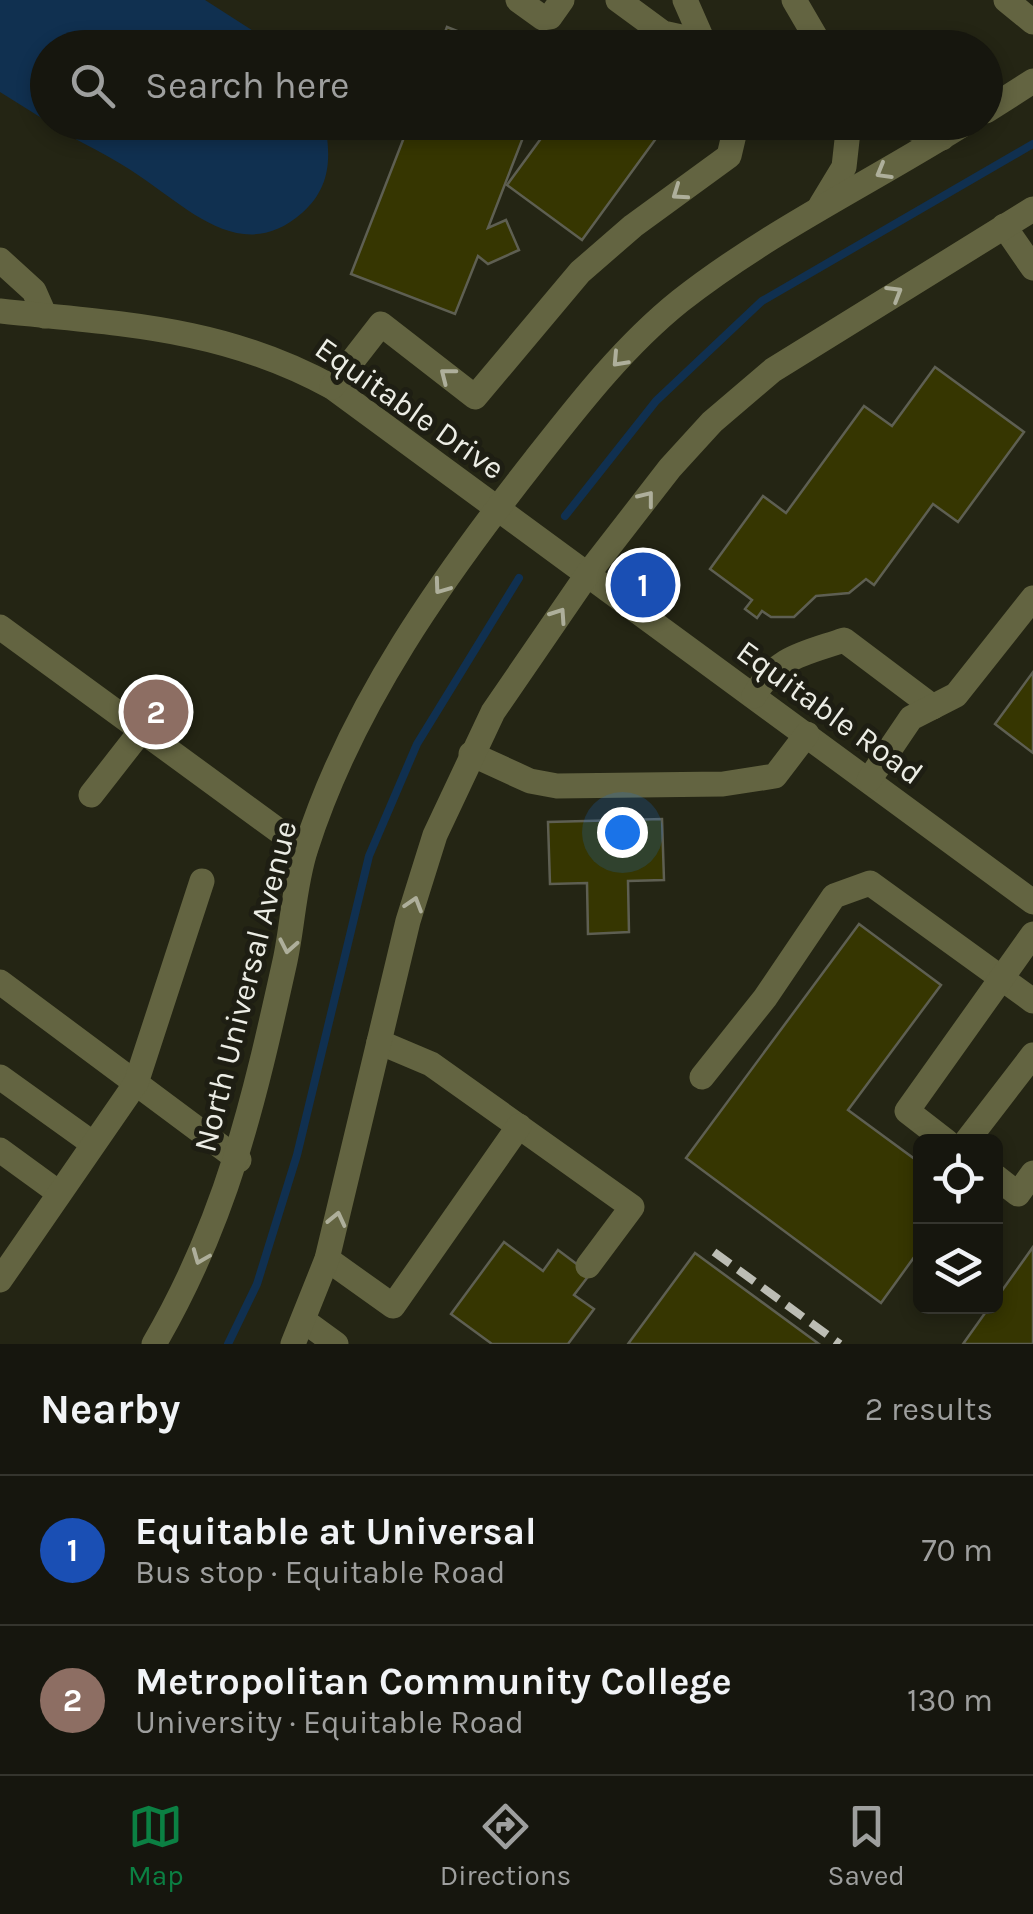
<!DOCTYPE html>
<html lang="en">
<head>
<meta charset="utf-8">
<style>
	:root { --surface:#16160e; --page:#23231c; --text:#f1f3f6; --muted:#9e9f9e; --line:#35352e; --accent:#0b8043 }
	body { margin:0; font-family:Karla,sans-serif; background:var(--page); color:var(--text) }
	.controls { position:absolute; right:30px; bottom:30px; display:grid; overflow:hidden; border-radius:15px; box-shadow:0 5px 15px #0003 }
	.controls button { width:90px; height:90px; display:grid; place-items:center; padding:0; border:0; border-bottom:2px solid var(--line); background:var(--surface); color:var(--text); font:50px sans-serif }
	.you { position:absolute; left:622px; top:832px; width:35px; height:35px; margin:-25px; border:8px solid #fff; border-radius:50%; background:#1a73e8; box-shadow:0 0 0 15px #1a73e833 }
	.badge { display:grid; place-items:center; width:65px; height:65px; border-radius:50%; background:var(--accent); color:#fff; font-size:32px; font-weight:700 }
	.pin { position:absolute; translate:-50% -50%; border:5px solid #fff; box-shadow:0 2px 10px #0006 }
	.list { margin:0; padding:0; list-style:none }
	h2 { display:flex; justify-content:space-between; align-items:center; height:130px; margin:0; padding:0 40px; font-size:42px }
	h2 small { font-size:32px; font-weight:400; color:var(--muted) }
	.list li { display:grid; grid-template-columns:65px 1fr auto; gap:30px; align-items:center; box-sizing:border-box; height:150px; padding:0 40px; border-top:2px solid var(--line) }
	.list b { display:block; font-size:38px; white-space:nowrap }
	.list p { margin:0; font-size:32px; white-space:nowrap; color:var(--muted) }
	.list em { font-size:32px; font-style:normal; color:var(--muted) }
	.icon { flex:none; width:55px; height:55px; fill:none; stroke:currentColor; stroke-width:2; stroke-linecap:round; stroke-linejoin:round }
	.map { position:relative; flex:none; width:1033px; height:1344px; overflow:hidden }
	.search { position:absolute; background:var(--surface); box-shadow:0 5px 15px #0003; left:30px; right:30px; top:30px; height:110px; display:flex; align-items:center; gap:25px; box-sizing:border-box; padding:0 35px; border-radius:55px; color:var(--muted); font-size:38px }
	.sheet { height:430px; background:var(--surface) }
	nav { display:flex; justify-content:space-around; align-items:center; box-sizing:border-box; height:140px; border-top:2px solid var(--line); background:var(--surface); font-size:28px; color:var(--muted) }
	nav a { display:grid; justify-items:center; gap:5px }
	nav .on { color:var(--accent) }
	.map>svg:first-child { display:block }
</style>
</head>
<body>
<div class="map">
<svg width="1033" height="1344" viewBox="0 0 1033 1344">
	<rect width="100%" height="100%" fill="#1e1e13"/>
	<path fill="#242514" fill-rule="evenodd" d="M0,0h1033v1344h-1033zM48,48h938v74h-938zM920,1142h76v164h-76z"/>
	<g fill="#103050">
		<path d="M0,0h205l73,47 -230,1v74l-48,-30z"/>
		<path d="M48,123h277c6,35 6,64 -23,90 -59,52 -112,-3 -161,-36 -29,-21 -63,-35 -93,-54z"/>
	</g>
	<g fill="none" stroke-linecap="round" stroke-linejoin="round">
		<g stroke="#103050" stroke-width="8">
			<path d="M565,516l91,-115 106,-100 271,-157"/>
			<path d="M228,1344l29,-60 40,-129 72,-299 48,-112 102,-166"/>
		</g>
	</g>
	<g fill="#363601" stroke="#5e5f52" stroke-width="2.5">
		<path d="M447,27l53,21h-61z"/>
		<path d="M410,122h119l-41,106 18,-8 13,30 -31,14 -10,-8 -23,58 -104,-40z"/>
		<path d="M553,122h115l-86,118 -75,-55z"/>
		<path d="M935,367l89,65 -66,90 -25,-18 -59,81 -8,-6 -17,14 -33,3 -22,21h-23l-9,-6 -5,7 -12,-9 7,-9 -42,-31 53,-73 23,17 78,-107 28,20z"/>
		<path d="M1033,672v81l-38,-29z"/>
		<path d="M662,819l2,61 -36,1 1,51 -41,2 -1,-51 -37,1 -2,-62z"/>
		<path d="M859,924l82,61 -93,125 72,53v86l-39,54 -195,-145z"/>
		<path d="M504,1242l39,29 15,-21 32,24 -16,21 20,14 -26,35h-76l-41,-30z"/>
		<path d="M1033,1247v97h-70l27,-38h6v-7z"/>
		<path d="M695,1253l124,91h-191z"/>
	</g>
	<g fill="none" stroke-linecap="round" stroke-linejoin="round">
		<g stroke="#636441" stroke-width="25">
			<path d="M518,0l25,18 7,-1 12,-17"/>
			<path d="M618,0l45,33 41,9"/>
			<path d="M685,0l21,48"/>
			<path d="M794,0l28,48"/>
			<path d="M1006,0l27,22"/>
			<path d="M986,111l47,-30"/>
			<path d="M895,122l47,16"/>
			<path d="M821,205l23,-38 5,-45"/>
			<path d="M1004,226l29,42"/>
			<path d="M0,260l34,31 11,25"/>
			<path d="M0,311c121,13 223,16 332,76l701,515"/>
			<path d="M332,387l49,-63 94,73 105,-125 53,-46 96,-70 8,-34"/>
			<path d="M0,627l305,223"/>
			<path d="M754,696c22,-39 49,-42 90,-56l89,67"/>
			<path d="M471,754l59,27 27,5 166,-2 52,-8 32,-42"/>
			<path d="M869,780l42,-62 45,-23 77,-97"/>
			<path d="M91,795l50,-64"/>
			<path d="M0,982l239,178"/>
			<path d="M379,1042l52,22 201,143 -44,59"/>
			<path d="M0,1077l92,66"/>
			<path d="M702,1077l63,-79 69,-102 36,-13 163,118"/>
			<path d="M947,1142l-40,-31 126,-177"/>
			<path d="M966,1142l67,-87"/>
			<path d="M0,1150l59,43"/>
			<path d="M996,1177l22,17 15,-21"/>
			<path d="M327,1259l66,47 126,-180"/>
			<path d="M0,1280l136,-197 66,-202"/>
			<path d="M303,1320l33,24"/>
			<path d="M154,1344c73,-125 100,-243 131,-383 8,-37 9,-77 21,-113 46,-144 137,-271 229,-388 44,-56 89,-114 145,-159 89,-70 192,-119 287,-179"/>
			<path d="M293,1344l34,-85 81,-338 27,-86 58,-123 94,-137 83,-107 42,-46 61,-52 260,-161"/>
		</g>
		<path stroke="#bcbdb4" stroke-width="8" stroke-dasharray="20 10" stroke-linecap="butt" d="M714,1252l126,92"/>
	</g>
	<defs><path id="oneway-chevron" d="M-2-3.5L2.5 0L-2 3.5" fill="none" stroke-width="1.6" stroke-linecap="round" stroke-linejoin="round" transform="scale(2.5)"/></defs>
	<g stroke="#aeaf9b">
		<use href="#oneway-chevron" transform="translate(883 172) rotate(150)"/>
		<use href="#oneway-chevron" transform="translate(679 193) rotate(145)"/>
		<use href="#oneway-chevron" transform="translate(895 293) rotate(-31)"/>
		<use href="#oneway-chevron" transform="translate(619 360) rotate(133)"/>
		<use href="#oneway-chevron" transform="translate(447 375) rotate(-142)"/>
		<use href="#oneway-chevron" transform="translate(647 498) rotate(-52)"/>
		<use href="#oneway-chevron" transform="translate(441 587) rotate(126)"/>
		<use href="#oneway-chevron" transform="translate(559 615) rotate(-56)"/>
		<use href="#oneway-chevron" transform="translate(414 904) rotate(-73)"/>
		<use href="#oneway-chevron" transform="translate(288 946) rotate(101)"/>
		<use href="#oneway-chevron" transform="translate(337 1219) rotate(-77)"/>
		<use href="#oneway-chevron" transform="translate(200 1257) rotate(112)"/>
	</g>
	<g text-anchor="middle" stroke-width="10" stroke-linejoin="round" paint-order="stroke">
		<g font-size="32" fill="#ecede5" stroke="#1e1e13">
			<text transform="translate(410 408) rotate(35)" y="11">Equitable Drive</text>
			<text transform="translate(830 712) rotate(36)" y="11">Equitable Road</text>
			<text transform="translate(245 986) rotate(-76)" y="11">North Universal Avenue</text>
		</g>
	</g>
</svg>
<div class="controls">
<button><svg class="icon" aria-label="locate" viewBox="0 0 24 24"><circle cx="12" cy="12" r="6"/><path d="M12 2v4M12 18v4M2 12h4M18 12h4"/></svg></button>
<button><svg class="icon" aria-label="layers" viewBox="0 0 24 24"><path d="M12 4l9 5-9 5-9-5zM3 14l9 5 9-5"/></svg></button>
</div>
<div class="you"></div>
<div class="pin badge" style="left:643px;top:585px;background:#1a4fb4">1</div>
<div class="pin badge" style="left:156px;top:712px;background:#8d6e63">2</div>
<div class="search"><svg class="icon" aria-label="search" viewBox="0 0 24 24"><circle cx="10" cy="10" r="6"/><path d="M15 15l6 6"/></svg>Search here</div>
</div>
<section class="sheet">
<h2>Nearby<small>2 results</small></h2>
<ul class="list">
<li><span class="badge" style="background:#1a4fb4">1</span><div><b>Equitable at Universal</b><p>Bus stop · Equitable Road</p></div><em>70 m</em></li>
<li><span class="badge" style="background:#8d6e63">2</span><div><b>Metropolitan Community College</b><p>University · Equitable Road</p></div><em>130 m</em></li>
</ul>
</section>
<nav>
<a class="on"><svg class="icon" aria-label="map" viewBox="0 0 24 24"><path d="M3 6l6-2 6 2 6-2v14l-6 2-6-2-6 2zM9 4v14M15 6v14"/></svg>Map</a>
<a><svg class="icon" aria-label="directions" viewBox="0 0 24 24"><path d="M12 3l9 9-9 9-9-9zM9 14v-3h6M13 9l2 2-2 2"/></svg>Directions</a>
<a><svg class="icon" aria-label="saved" viewBox="0 0 24 24"><path d="M7 4h10v16l-5-4-5 4z"/></svg>Saved</a>
</nav>
</body>
</html>
